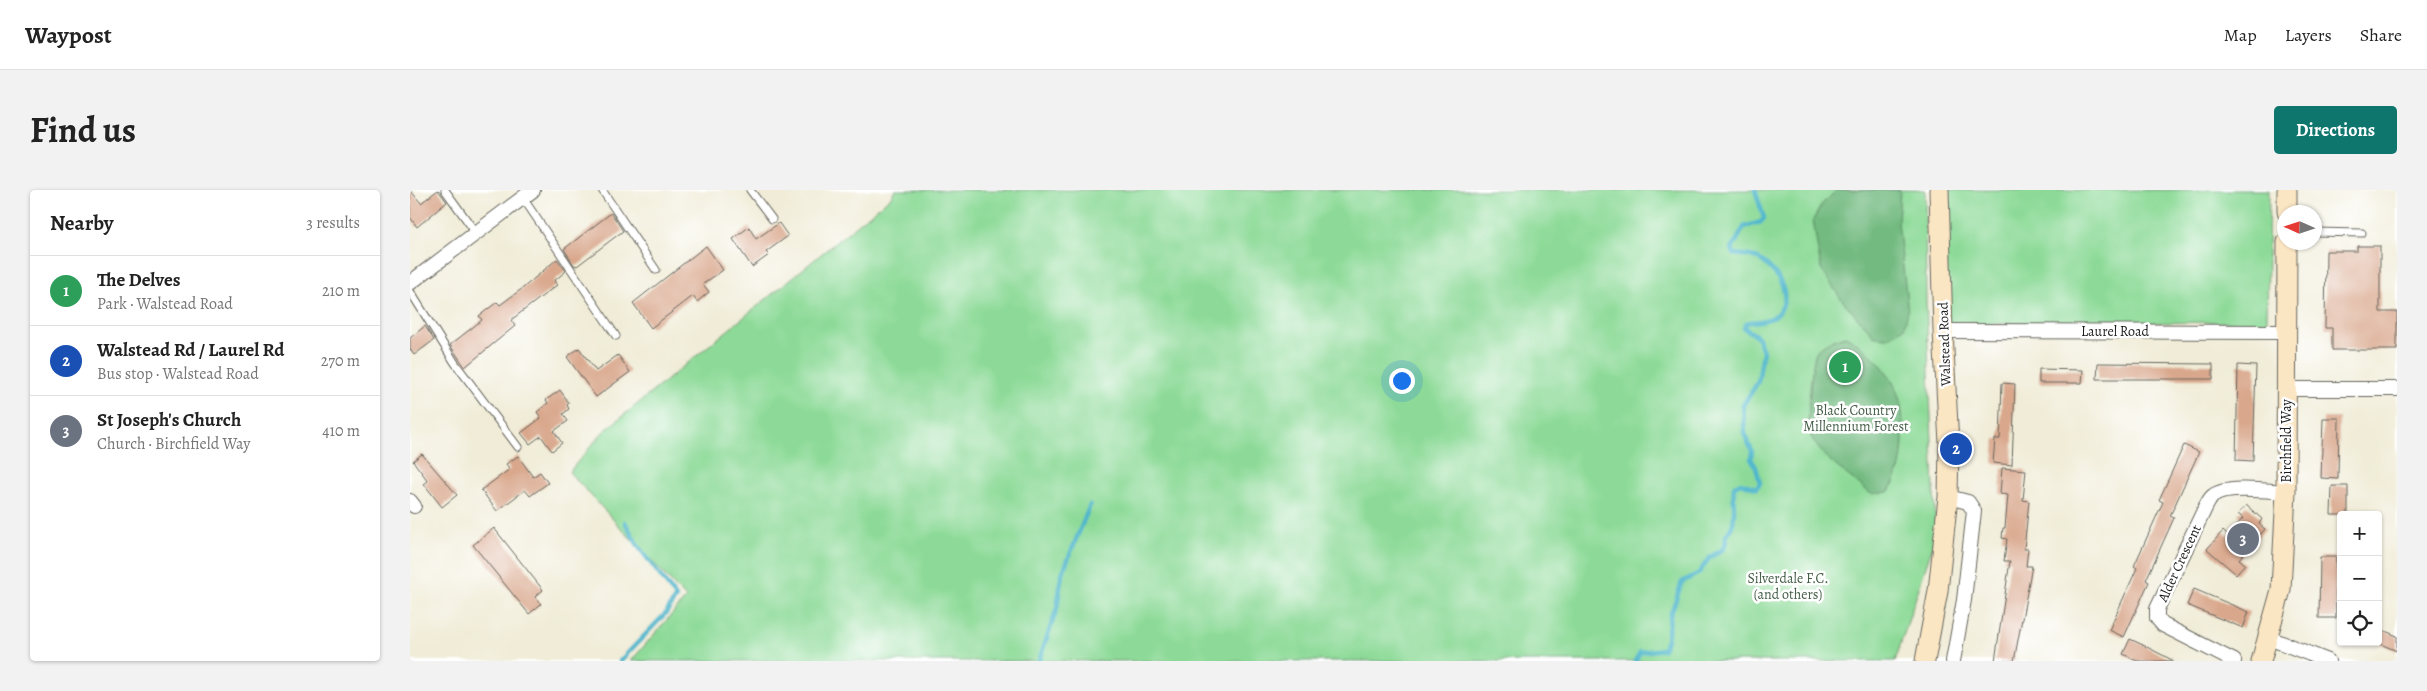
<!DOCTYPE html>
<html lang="en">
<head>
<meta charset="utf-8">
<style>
	:root { --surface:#fff; --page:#f2f2f2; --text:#222; --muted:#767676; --line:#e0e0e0; --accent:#0f766e }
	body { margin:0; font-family:Alegreya,serif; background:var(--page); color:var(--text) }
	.controls { position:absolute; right:15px; bottom:15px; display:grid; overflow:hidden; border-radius:5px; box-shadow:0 1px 4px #0004 }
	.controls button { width:45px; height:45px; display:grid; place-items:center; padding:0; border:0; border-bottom:1px solid var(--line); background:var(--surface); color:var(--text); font:25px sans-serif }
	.compass { position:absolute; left:1867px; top:15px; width:45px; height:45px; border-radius:50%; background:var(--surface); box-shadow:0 1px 4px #0004; rotate:273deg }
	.you { position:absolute; left:991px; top:190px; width:18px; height:18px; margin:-12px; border:4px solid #fff; border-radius:50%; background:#1a73e8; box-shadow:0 0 0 8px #1a73e833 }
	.badge { display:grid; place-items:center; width:32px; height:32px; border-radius:50%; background:var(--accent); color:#fff; font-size:16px; font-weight:700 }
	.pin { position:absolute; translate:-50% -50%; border:2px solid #fff; box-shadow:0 1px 5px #0006 }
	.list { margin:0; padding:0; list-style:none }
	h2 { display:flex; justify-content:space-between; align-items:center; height:65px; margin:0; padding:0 20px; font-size:21px }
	h2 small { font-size:16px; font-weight:400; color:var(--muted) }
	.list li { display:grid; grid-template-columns:32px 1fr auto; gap:15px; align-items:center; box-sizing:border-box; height:70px; padding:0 20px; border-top:1px solid var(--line) }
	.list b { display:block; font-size:19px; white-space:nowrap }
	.list p { margin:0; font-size:16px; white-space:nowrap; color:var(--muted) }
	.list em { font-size:16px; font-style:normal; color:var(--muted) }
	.icon { flex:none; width:28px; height:28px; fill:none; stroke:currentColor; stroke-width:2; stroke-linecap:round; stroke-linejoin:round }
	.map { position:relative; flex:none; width:1987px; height:471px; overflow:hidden; border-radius:5px }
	header { display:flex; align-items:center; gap:30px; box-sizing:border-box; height:70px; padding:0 25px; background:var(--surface); border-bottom:1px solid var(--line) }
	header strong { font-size:24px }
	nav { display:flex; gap:28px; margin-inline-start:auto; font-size:18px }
	.intro { display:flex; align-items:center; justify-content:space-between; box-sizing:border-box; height:120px; padding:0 30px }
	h1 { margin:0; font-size:35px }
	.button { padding:12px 22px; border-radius:5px; background:var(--accent); color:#fff; font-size:18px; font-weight:700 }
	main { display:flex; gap:30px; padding:0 30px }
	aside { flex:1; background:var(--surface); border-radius:5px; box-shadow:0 1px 4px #0004 }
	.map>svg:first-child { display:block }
</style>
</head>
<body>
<header>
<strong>Waypost</strong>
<nav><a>Map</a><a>Layers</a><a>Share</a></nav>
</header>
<div class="intro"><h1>Find us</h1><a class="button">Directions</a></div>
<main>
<aside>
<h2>Nearby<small>3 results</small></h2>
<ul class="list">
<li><span class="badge" style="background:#2e9e5b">1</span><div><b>The Delves</b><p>Park · Walstead Road</p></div><em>210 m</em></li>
<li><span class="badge" style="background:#1a4fb4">2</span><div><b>Walstead Rd / Laurel Rd</b><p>Bus stop · Walstead Road</p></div><em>270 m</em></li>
<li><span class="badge" style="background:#6b7280">3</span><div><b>St Joseph's Church</b><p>Church · Birchfield Way</p></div><em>410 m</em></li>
</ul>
</aside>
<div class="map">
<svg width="1987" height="471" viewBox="0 0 1987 471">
	<rect width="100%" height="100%" fill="#fff"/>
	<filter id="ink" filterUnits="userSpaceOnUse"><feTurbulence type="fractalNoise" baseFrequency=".02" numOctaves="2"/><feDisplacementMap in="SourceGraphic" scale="10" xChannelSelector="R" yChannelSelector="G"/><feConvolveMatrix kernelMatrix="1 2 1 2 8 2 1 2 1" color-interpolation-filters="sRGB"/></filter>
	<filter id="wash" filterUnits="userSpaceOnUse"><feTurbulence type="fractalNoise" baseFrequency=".0096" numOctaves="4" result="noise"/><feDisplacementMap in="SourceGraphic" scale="20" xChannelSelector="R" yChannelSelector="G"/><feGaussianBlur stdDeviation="1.12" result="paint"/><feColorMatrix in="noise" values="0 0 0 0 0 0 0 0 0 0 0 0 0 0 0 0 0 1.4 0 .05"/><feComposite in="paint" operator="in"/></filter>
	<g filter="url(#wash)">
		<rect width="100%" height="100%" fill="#f0ecd7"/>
		<g fill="#8dda98" stroke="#547b5a">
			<path d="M485,0h1030l1,110 10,236 -41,125h-1264l55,-63 -117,-126 34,-40 287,-234z"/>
			<path d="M1534,0h325l-2,132 -321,2z"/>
		</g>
		<g fill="#72ba80" stroke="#476b4e">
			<path d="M1427,0h63l-2,32 10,90 -4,16 -16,10 -13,-1 -34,-38 -20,-30 -8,-49 9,-16z"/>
			<path d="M1436,146c42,27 60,54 57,105 -1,19 -3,35 -15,51l-17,2c-20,-18 -52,-36 -62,-62 -3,-7 3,-74 7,-80 6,-10 19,-13 30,-16z"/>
		</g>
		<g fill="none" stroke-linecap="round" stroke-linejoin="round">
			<g stroke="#4db6cc" stroke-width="4.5">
				<path d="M210,471l46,-48 10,-16 -38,-51 -13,-24"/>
				<path d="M629,471l18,-53 5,-34 28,-69"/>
				<path d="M1225,471l5,-9 23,-3 4,-9 3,-24 12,-34 17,-9 10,-15 14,-9 3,-7v-7c13,-12 6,-32 8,-49l7,-3 15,5 4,-5 -4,-16 -5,-8 1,-8 -7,-16 -2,-30 15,-23 5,-31 -6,-15 -13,-8 2,-5c7,-2 20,-1 27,-6 25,-17 4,-48 -16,-59 -6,-3 -16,-3 -23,-4l-2,-5 12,-22 17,-5 3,-4 -9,-28"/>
			</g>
		</g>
		<g id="blocks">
			<g fill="#d9a78c">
				<path d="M0,0l11,13 17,-13 9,12 -30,25 -7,-10z"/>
				<path d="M201,23l12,18 -46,35 -3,-1 -10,-16z"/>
				<path d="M369,33l9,13 -22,16 3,3 -17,12 -19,-28 16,-12 7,12z"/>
				<path d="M296,56l17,24 -20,14 6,8 -12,10 -4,-6 -42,32 -18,-25z"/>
				<path d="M1947,56h23v66h17v38h-65v-22h-7l1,-77h31z"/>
				<path d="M147,69l9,12 -12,10 3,4 -46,35 4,6 -50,41 -15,-22 32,-25 -3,-4 18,-14 3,3 23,-17z"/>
				<path d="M15,136l9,14 -20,15 -4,-6v-11z"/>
				<path d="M169,158l17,23 22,-16 12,17 -34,25 -29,-40z"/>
				<path d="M1688,173l115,1v15h-116z"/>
				<path d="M1828,175l18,1 -3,95 -17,-1z"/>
				<path d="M1629,179l44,1 -1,13h-43z"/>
				<path d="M1592,193l13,1 -3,81 -19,-2 2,-24h5z"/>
				<path d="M150,200l9,13 -2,2 2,4 -6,5 5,7 -14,10 8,12 -10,8 -11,-15 -11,8 -9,-11 20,-15 -4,-6 11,-9 -2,-3z"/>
				<path d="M1913,228h16l-1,61 -17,-1z"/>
				<path d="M1774,255l15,7 -29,64 4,2 -28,62 3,2 -25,55 -15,-7 28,-62 -3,-2 29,-64 -4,-2z"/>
				<path d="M12,264l35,41 -15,12 -18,-23 4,-3 -15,-20z"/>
				<path d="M108,266l15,21 7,-5 8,11 -18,13 -5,-6 -28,21 -16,-21 29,-21 -4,-5z"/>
				<path d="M1592,278l24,2 -3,30 6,1 -5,48h4l-2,17h6l-18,95h-19l15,-100h-6l3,-22 -5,-1 1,-10h2l3,-33 -8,-1z"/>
				<path d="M1922,296h16v29h-17z"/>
				<path d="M1836,315l16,14 -3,5 6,5 -26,30 6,5 -9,10 -29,-25 16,-18 5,5 15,-18 -5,-4z"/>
				<path d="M84,338l49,62 -8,7 6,7 -12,10 -56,-69z"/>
				<path d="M1910,367h16v61h-17z"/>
				<path d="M1784,399l55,23 -6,16 -56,-23z"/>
				<path d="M1968,438l19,8v15l-19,-8z"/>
				<path d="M1720,449l13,6 31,16h-37l-14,-7z"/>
			</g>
		</g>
	</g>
	<g filter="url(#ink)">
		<use href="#blocks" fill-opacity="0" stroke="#66655d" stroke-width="1"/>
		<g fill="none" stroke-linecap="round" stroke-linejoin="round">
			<g stroke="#66655d" stroke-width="9">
				<g id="lane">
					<path d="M35,0l31,43"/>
					<path d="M192,0l54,80"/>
					<path d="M340,0l22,29"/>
					<path d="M113,8l93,138"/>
					<path d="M1904,42l48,1"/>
					<path d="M0,101l45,72 63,84"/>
				</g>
			</g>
			<g stroke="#66655d" stroke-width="16">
				<g id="street">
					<path d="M0,93l123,-93"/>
					<path d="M1533,141l344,1"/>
					<path d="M1876,199h111"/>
					<path d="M1538,307l20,5 6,9 -10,89 -11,61"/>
					<path d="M0,311l4,5"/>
					<path d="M1859,448l59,23"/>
					<path d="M1824,471l-71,-36 -6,-7v-9l49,-103c2,-3 4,-8 7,-10 13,-11 56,-5 73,-4"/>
				</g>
			</g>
			<g stroke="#66655d" stroke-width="21">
				<g id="secondary">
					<path d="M1877,0v22"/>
					<path d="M1515,471l13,-70 10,-94 1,-53 -6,-113 -4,-141"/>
					<path d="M1851,471l20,-71 5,-98 1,-250"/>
				</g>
			</g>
			<use href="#lane" stroke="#fff" stroke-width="7"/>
			<use href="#street" stroke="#fff" stroke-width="14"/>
			<use href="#secondary" stroke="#fbe6c4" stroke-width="19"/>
		</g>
	</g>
	<g text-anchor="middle" stroke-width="5" stroke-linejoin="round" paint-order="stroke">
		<g font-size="14" fill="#1c1c1c" stroke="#fff">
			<text x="1705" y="146">Laurel Road</text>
			<text transform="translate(1534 154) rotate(-92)" y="5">Walstead Road</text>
			<text transform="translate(1876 251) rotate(-90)" y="5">Birchfield Way</text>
			<text transform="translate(1769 373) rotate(-65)" y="5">Alder Crescent</text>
		</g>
		<g font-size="14" fill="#445e47" stroke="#fff">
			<text x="1446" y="225">Black Country<tspan x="1446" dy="16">Millennium Forest</tspan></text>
			<text x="1378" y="393">Silverdale F.C.<tspan x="1378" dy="16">(and others)</tspan></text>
		</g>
	</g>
</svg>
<div class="controls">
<button>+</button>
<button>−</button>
<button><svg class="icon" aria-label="locate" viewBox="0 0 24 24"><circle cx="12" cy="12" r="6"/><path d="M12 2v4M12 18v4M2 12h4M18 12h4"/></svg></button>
</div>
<svg class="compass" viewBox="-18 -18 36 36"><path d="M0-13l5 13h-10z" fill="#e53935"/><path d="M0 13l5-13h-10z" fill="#767676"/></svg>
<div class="you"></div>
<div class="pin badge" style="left:1435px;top:177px;background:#2e9e5b">1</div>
<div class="pin badge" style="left:1546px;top:259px;background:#1a4fb4">2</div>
<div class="pin badge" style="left:1833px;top:349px;background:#6b7280">3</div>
</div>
</main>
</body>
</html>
